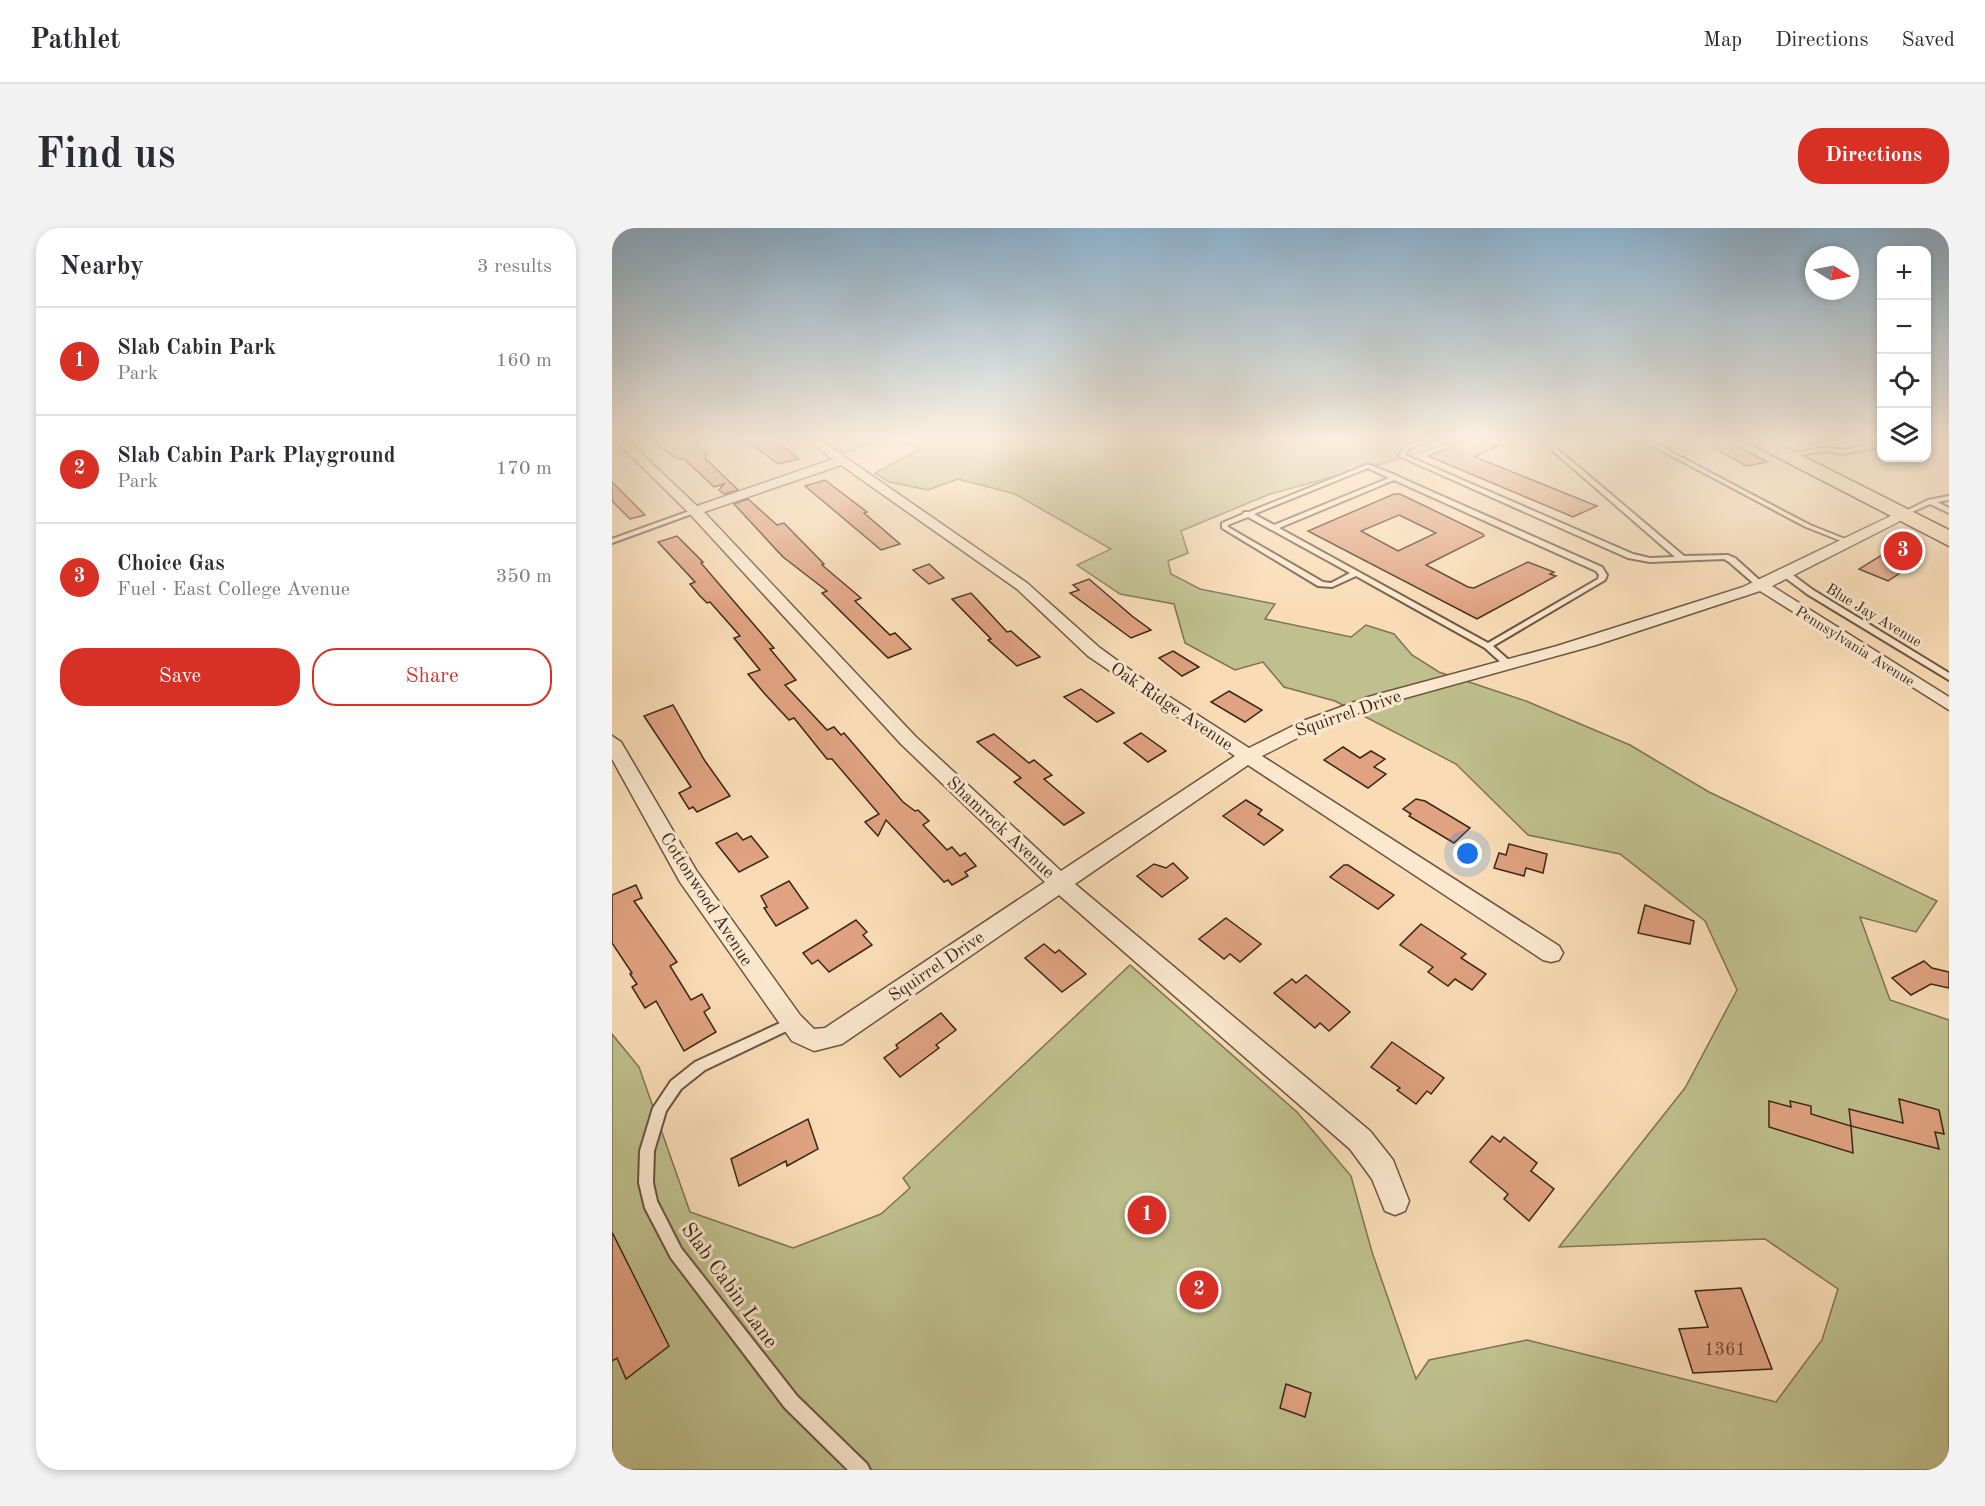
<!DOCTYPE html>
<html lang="en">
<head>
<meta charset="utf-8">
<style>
	:root { --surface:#fff; --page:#f2f2f3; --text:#2b2b33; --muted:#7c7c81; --line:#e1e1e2; --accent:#d93025 }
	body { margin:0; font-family:"Old Standard TT",serif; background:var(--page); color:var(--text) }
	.controls { position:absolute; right:18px; top:18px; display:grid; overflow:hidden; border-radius:12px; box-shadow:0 3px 9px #0003 }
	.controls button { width:54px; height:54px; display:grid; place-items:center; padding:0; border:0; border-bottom:2px solid var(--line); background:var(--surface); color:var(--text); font:30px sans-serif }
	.compass { position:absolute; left:1193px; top:18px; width:54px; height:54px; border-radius:50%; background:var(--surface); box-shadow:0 3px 9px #0003; rotate:100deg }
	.you { position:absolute; left:856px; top:626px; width:21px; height:21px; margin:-15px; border:4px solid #fff; border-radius:50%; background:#1a73e8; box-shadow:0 0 0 9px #1a73e833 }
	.badge { display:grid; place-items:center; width:39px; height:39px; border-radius:50%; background:var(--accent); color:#fff; font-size:20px; font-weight:700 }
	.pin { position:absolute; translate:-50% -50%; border:3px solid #fff; box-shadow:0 2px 6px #0006 }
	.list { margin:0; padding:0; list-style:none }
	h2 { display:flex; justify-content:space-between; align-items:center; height:78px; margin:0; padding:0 24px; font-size:26px }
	h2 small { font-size:20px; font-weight:400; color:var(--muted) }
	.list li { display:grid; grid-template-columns:39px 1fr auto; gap:18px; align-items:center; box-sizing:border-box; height:108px; padding:0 24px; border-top:2px solid var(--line) }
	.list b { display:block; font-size:22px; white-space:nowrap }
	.list p { margin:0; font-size:20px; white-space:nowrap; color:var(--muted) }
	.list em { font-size:20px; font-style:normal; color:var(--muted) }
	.actions { display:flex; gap:12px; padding:18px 24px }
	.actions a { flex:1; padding:14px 0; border:2px solid var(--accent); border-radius:24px; text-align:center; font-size:21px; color:var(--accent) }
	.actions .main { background:var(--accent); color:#fff }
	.icon { flex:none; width:33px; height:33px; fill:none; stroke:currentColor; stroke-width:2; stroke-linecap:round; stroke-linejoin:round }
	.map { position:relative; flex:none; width:1337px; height:1242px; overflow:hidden; border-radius:24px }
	header { display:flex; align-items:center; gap:36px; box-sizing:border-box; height:84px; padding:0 30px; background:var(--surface); border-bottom:2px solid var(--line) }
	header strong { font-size:28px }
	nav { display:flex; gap:33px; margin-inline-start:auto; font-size:21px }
	.intro { display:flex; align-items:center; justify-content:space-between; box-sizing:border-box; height:144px; padding:0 36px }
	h1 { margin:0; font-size:42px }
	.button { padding:15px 27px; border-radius:24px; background:var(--accent); color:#fff; font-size:21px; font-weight:700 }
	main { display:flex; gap:36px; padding:0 36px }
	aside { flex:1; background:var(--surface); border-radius:24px; box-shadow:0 3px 9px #0003 }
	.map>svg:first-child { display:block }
</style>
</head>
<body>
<header>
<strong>Pathlet</strong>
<nav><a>Map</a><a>Directions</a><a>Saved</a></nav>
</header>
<div class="intro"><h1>Find us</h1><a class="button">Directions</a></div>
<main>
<aside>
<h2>Nearby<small>3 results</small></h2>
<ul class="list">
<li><span class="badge">1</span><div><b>Slab Cabin Park</b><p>Park</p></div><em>160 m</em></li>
<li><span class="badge">2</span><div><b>Slab Cabin Park Playground</b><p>Park</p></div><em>170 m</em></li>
<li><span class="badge">3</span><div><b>Choice Gas</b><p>Fuel · East College Avenue</p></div><em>350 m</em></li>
</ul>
<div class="actions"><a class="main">Save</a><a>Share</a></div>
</aside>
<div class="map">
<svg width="1337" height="1242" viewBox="0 0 1337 1242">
	<rect width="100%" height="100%" fill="#f9dcb5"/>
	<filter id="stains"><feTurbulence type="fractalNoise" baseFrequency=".00333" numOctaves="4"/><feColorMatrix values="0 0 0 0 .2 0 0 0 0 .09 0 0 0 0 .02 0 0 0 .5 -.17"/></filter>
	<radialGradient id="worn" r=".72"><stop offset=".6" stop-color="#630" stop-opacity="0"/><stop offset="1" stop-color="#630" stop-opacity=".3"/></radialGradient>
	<path fill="#bfc08d" stroke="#7e7354" stroke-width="1.5" d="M248,209h623l-17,1 -78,24 -118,32 -89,37 7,22 -20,8 3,13 29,15 75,15 -10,15 86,18 15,-12 28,9 18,21 27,17 87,29 104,44 79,47 228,109 -21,31 -56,-15 30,83 59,20v450h-1337v-436l27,33 51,145 103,36 88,-34 29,-26 -7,-10 227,-213 167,147 54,64 21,76 44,127 13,-19 98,-20 249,62 46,-62 16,-51 -73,-50 -206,8 126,-159 52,-98 -32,-69 -85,-67 -92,-19 -72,-71 -121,-63 -51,-14 -21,-25 -28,8 -50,-27 -11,-39 -54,-10 -43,-29 34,-16 -96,-55 -57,-15 -30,11 -39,-8 -14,-9 45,-24 -27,-11 -49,14 -11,-8z"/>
	<g fill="#e0a280" stroke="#3c261a" stroke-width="1.5" fill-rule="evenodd">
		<path d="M34,209h41l20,17 -2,4 33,32 -14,4 -5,-4 5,-6 -10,3 -30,-28 -8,-1z"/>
		<path d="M130,209h29l28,22 -21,5z"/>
		<path d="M862,209l24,9 -23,11 122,49 -24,11 -145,-61z"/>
		<path d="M1106,209h2l47,25 -21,4 -34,-19z"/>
		<path d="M213,252l42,32 -3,1 36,31 -19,6 -76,-64z"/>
		<path d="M0,254l33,33 -15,4 -18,-18z"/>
		<path d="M782,266h6l83,40 1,2 -58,29 42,22 6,1 54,-26 26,10 -4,2 6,2 -79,43 -169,-88zM787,287l37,18 -38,18 -37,-20z"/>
		<path d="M136,271l29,26 7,-2 40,41 -2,1 39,33 -6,3 35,34 5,-2 16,16 -23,9 -66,-65 5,-2 -44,-34 -49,-53z"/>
		<path d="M65,308l26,26 -2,1 73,85 -4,1 26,31 -11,5 42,45 7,-3 7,8 3,-2 59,69 12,9 3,-1 11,11 -6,4 24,25 5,-3 8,9 5,-3 11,13 -11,6 3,4 -16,9 -4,-5 -4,2 -58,-62 -8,16 -13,-14 14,-8 -47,-55h-5l-33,-41 -5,2 -25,-27 -16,-19 12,-4 -26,-32 6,-2 -30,-34 -3,1 -7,-7 -10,-12 5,-2 -37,-40z"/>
		<path d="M1286,317l17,7 -17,11 11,4 -21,14 -29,-12z"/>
		<path d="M317,336l15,14 -15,6 -16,-14z"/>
		<path d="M477,351l43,37 19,14 -20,8 -61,-45 9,-3 -6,-5z"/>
		<path d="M359,365l36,39 4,-1 29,26 -23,9 -29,-26 3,-1 -39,-40z"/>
		<path d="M561,423l26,16 -17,9 -23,-18z"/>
		<path d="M469,461l33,24 -17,9 -33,-25z"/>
		<path d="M617,463l33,19 -17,12 -34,-20z"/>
		<path d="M61,477l32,56 25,35 -33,16 -4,-5 -4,2 -10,-16 12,-6 -47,-71z"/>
		<path d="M529,505l25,18 -18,11 -24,-19z"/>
		<path d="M382,506l35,29 5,-3 18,15 -8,4 40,34 -20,12 -50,-43 7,-4 -44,-36z"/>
		<path d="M731,519l17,11 11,-7 14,8 -11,8 12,7 -18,14 -44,-28z"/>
		<path d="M804,571l9,2 45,27 -16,15 -45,-27 2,-2 -8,-5z"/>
		<path d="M634,572l16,10 -4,4 25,16 -19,15 -41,-29z"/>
		<path d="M125,605l6,7 8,-4 17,21 -29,15 -23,-29z"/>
		<path d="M897,616l38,10 -4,19 -17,-5 -2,8 -30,-8 5,-15 7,2z"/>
		<path d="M561,635l15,15 -26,19 -25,-21 17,-12 12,4z"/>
		<path d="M732,637h4l46,30 -16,14 -48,-32z"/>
		<path d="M177,653l19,27 -32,18 -12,-18 3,-1 -6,-11z"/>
		<path d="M24,657l6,13 -8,3 43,61 -7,4 21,34 11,-6 8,14 -6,4 12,20 -32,19 -28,-50 -11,7 -13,-21 5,-3 -7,-10 2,-1 -20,-30v-48z"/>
		<path d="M1033,677l49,16 -4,23 -52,-11z"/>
		<path d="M614,690l35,26 -21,18 -10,-8 -6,5 -25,-20z"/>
		<path d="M244,692l11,12 -4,3 9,10 -43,27 -11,-12 -6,4 -9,-11z"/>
		<path d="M809,696l45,30 -5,4 25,16 -14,16 -17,-11 -7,7 -20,-14 5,-5 -33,-22z"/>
		<path d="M432,716l11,9 4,-3 27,24 -24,18 -37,-34z"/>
		<path d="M1312,733l8,7 17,4v16l-18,-4 -20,11 -19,-17z"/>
		<path d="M694,747l44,37 -21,19 -9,-8 -5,5 -41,-35 18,-14 4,4z"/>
		<path d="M329,785l15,17 -20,15 3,3 -39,29 -16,-19 14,-10 -2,-3z"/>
		<path d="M780,814l52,36 -13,16 -4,-3 -11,13 -19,-14 3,-2 -29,-21z"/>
		<path d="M1287,871l40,11 5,24 -9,-2 4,17 -88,-23 -2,-17 54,14z"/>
		<path d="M1157,873l22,6 -1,-6 21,5v8l40,12 2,27 -84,-26z"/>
		<path d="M196,891l10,30 -31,17 -1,-5 -47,25 -8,-27z"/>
		<path d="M880,908l8,6 4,-5 33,26 -6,8 23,18 -25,32 -25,-22 4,-5 -38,-32z"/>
		<path d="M0,1004l57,114 -43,33 -9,-21 -5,3z"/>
		<path d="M1129,1060l31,81 -79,4 -14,-44 29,-2 -13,-36z"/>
		<path d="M674,1156l25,9 -6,24 -25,-9z"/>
	</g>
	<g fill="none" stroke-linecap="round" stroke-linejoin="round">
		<g stroke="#6b5441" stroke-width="4">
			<g id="lane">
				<path d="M819,209h8l-31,12 -3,6 228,99 17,4 25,-1 -138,-120h6l141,119 44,-1 7,3 31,28 -7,2 -30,-26 -5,-3 -74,3 -22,-4 -229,-102 5,-9z"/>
				<path d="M1024,209h7l167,88 40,16 -6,1 -38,-15z"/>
				<path d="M1199,209h6l4,4 -11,3v-2l4,-2z"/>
				<path d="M1270,214v4l-39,8 -19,-3 -37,6 -3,-2 40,-8 19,3z"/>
				<path d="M754,237h4l28,11 1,1 203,90 5,8 -2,5 -112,66 19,17v4h-6l-21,-19 -129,-72 -24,11 -14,-1 -96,-58v-5l21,-9 1,-2h5zM756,240l21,10 -115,47 -20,-11zM782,252l202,91 3,4 -1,4 -110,64 -209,-115zM636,289l102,56 -19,10 -8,-1 -95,-55v-2z"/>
				<path d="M1337,268v4l-12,2 12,6v5l-19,-9 -27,12 -5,-1 30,-15z"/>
				<path d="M83,281l3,2 -1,1 -85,31v-4z"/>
				<path d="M1171,344h6l24,18 136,83v7l-142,-86 -24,-18z"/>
				<path d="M179,790l4,1 2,4 -2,4 -90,43 -24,19 -15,22 -12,40 -1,32 4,18 24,47 116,148 70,68 3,6h-22l-63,-62 -114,-150 -26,-50 -6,-25 1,-32 13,-43 18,-27 24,-19z"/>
			</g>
		</g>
		<g stroke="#6b5441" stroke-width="3">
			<path id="street" d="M0,209h12l73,69 136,-47 -30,-22h13l211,146 73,65 51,37 98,63 54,-27 65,-24 189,-51 186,-59 158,-76 7,4 -2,3 -134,68 177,111v13l-189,-119 -164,54 -216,60 -65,24 -53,27 297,190 4,7 -4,7 -8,2 -8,-2 -295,-195 -173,119 295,247 23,29 16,41 -4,10 -10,4 -10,-4 -13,-32 -22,-30 -291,-254 -217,149 -28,7 -22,-10 -112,-159 -68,-123v-23l9,6 75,128 104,145 14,14 11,-1 220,-146 -144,-138 -211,-230zM229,237l176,124 71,67 147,100 -174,115 -146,-135 -211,-224z"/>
		</g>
		<g stroke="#3c261a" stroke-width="3">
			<path id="primary" d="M1131,209h22l184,93v16l-203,-105z"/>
		</g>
		<use href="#lane" fill="#fbe8cf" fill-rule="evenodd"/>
		<use href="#street" fill="#fbe8cf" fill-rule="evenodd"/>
		<use href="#primary" fill="#f9dcb5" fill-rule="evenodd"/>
	</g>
	<linearGradient id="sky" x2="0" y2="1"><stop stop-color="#8cb6d5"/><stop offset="0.55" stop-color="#fcefde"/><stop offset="1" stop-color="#fcefde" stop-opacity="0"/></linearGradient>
	<rect width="1337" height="383" fill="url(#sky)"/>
	<g text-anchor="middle" stroke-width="6" stroke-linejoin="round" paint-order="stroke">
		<g font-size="15" fill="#3c261a" stroke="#fbe8cf">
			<text transform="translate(1262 387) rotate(31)" y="5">Blue Jay Avenue</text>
			<text transform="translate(1243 418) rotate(32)" y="5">Pennsylvania Avenue</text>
		</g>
		<g font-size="18" fill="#3c261a" stroke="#fbe8cf">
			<text transform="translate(560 478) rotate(34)" y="6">Oak Ridge Avenue</text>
			<text transform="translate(736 485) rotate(-19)" y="6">Squirrel Drive</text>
			<text transform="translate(389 599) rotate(43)" y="6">Shamrock Avenue</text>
			<text transform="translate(95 671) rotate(57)" y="6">Cottonwood Avenue</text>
			<text transform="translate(324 738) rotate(-34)" y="6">Squirrel Drive</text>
		</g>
		<g font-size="18" fill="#654534">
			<text x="1113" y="1127">1361</text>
		</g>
		<g font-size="21" fill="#3c261a" stroke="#fbe8cf">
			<text transform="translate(118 1057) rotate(54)" y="7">Slab Cabin Lane</text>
		</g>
	</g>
	<rect width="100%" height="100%" filter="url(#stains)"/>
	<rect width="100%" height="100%" fill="url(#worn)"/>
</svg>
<div class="controls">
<button>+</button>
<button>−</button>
<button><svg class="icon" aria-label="locate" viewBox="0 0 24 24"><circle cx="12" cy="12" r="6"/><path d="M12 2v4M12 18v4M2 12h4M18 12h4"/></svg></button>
<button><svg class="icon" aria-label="layers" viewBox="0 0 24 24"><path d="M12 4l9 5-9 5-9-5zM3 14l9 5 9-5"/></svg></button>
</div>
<svg class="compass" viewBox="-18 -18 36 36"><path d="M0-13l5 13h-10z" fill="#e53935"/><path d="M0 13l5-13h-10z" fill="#7c7c81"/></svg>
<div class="you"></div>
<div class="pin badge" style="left:535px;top:987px">1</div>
<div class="pin badge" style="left:587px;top:1062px">2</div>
<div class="pin badge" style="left:1291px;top:323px">3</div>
</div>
</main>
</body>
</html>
